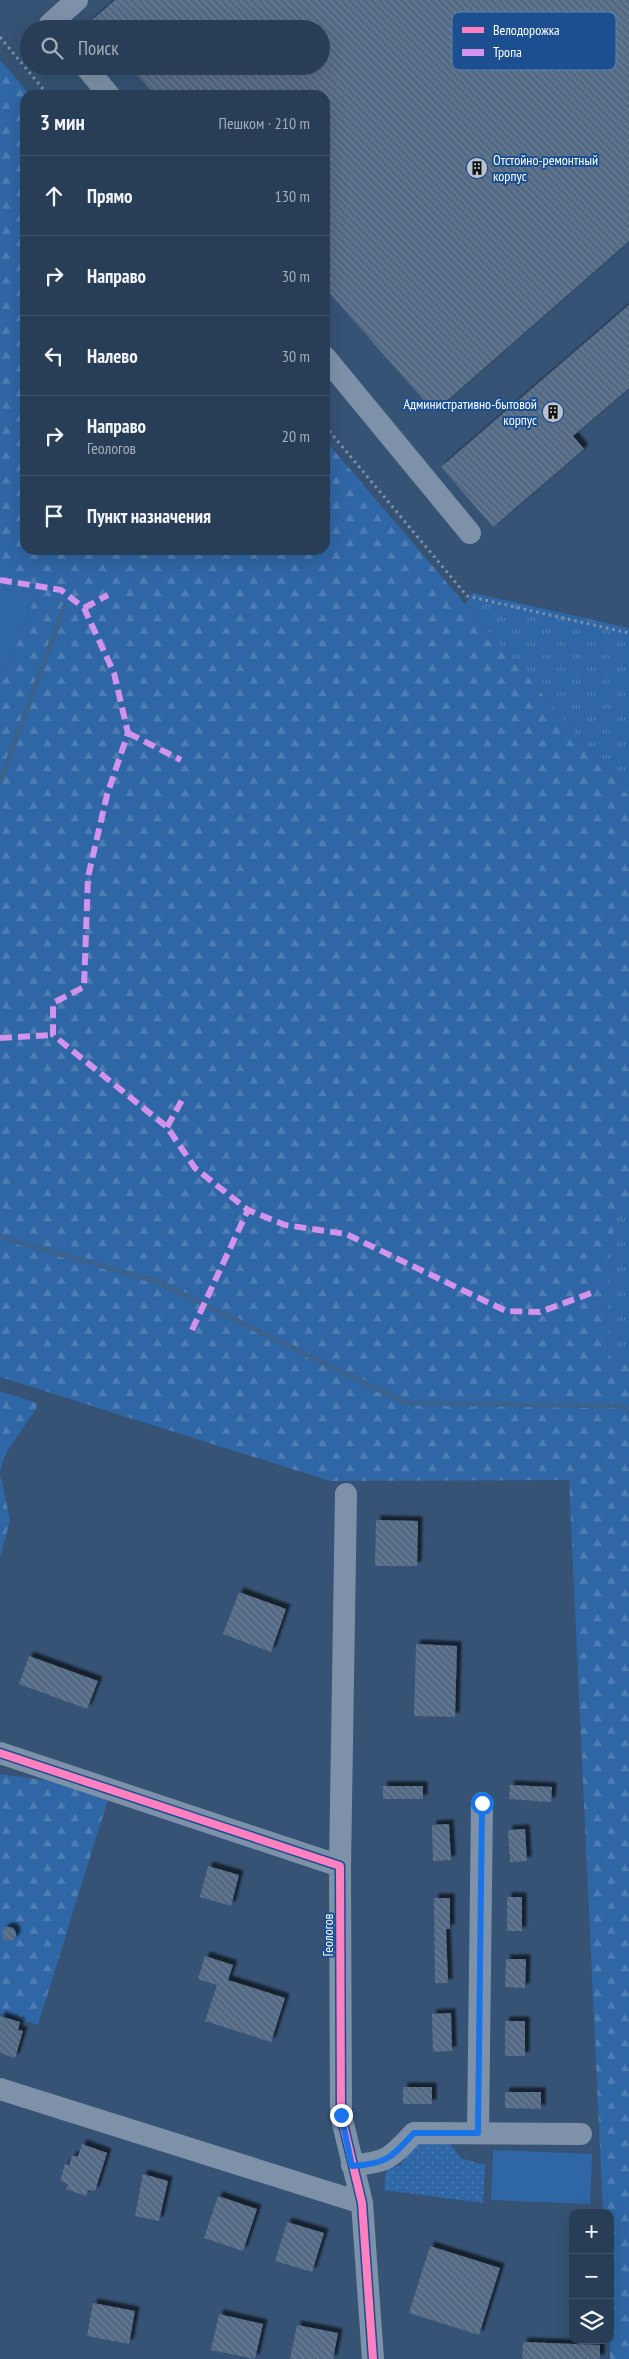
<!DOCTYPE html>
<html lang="ru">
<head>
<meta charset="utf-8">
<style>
	:root { --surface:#283e57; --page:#30455d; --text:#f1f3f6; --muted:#a5aeba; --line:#44576d }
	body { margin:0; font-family:"PT Sans Narrow",sans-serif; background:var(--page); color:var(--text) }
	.controls { position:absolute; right:15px; bottom:15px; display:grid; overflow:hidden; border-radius:10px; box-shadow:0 5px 20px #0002 }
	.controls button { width:45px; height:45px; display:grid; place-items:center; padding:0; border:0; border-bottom:1px solid var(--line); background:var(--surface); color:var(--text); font:25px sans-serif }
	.stop { position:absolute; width:15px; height:15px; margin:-11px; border:4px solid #1a73e8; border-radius:50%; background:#fff }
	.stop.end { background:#1a73e8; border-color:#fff; box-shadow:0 1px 5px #0008 }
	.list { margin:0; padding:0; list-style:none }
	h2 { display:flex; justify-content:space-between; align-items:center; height:65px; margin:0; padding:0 20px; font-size:21px }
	h2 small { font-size:16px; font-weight:400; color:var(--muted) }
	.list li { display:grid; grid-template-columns:32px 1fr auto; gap:15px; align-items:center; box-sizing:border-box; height:80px; padding:0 20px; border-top:1px solid var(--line) }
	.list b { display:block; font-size:19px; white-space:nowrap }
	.list p { margin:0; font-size:16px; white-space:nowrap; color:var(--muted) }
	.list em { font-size:16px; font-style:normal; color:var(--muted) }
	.icon { flex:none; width:28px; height:28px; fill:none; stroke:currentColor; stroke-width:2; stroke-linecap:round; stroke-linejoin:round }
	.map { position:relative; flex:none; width:629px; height:2359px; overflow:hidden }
	.search { position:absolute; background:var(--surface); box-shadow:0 5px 20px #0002; left:20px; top:20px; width:310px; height:55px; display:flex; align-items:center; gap:12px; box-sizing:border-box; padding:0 18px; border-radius:28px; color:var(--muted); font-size:19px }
	.panel { position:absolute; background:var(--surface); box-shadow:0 5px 20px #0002; left:20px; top:90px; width:310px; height:465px; border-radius:15px }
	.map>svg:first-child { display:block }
</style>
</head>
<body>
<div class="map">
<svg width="629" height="2359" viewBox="0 0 629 2359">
	<defs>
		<pattern id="grass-tufts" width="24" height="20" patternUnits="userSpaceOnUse" patternTransform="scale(1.25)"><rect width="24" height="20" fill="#2f66a5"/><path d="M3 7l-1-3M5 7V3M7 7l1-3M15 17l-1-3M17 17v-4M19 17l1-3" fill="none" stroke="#4e7db2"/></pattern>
		<pattern id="forest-firs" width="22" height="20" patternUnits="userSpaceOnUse" patternTransform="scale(1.25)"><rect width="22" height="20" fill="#2f66a5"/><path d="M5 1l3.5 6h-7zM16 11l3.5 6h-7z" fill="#4e7db2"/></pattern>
		<pattern id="park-dots" width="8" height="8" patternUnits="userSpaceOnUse" patternTransform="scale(1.25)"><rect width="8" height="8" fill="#2f66a5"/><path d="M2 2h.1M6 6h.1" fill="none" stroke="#4e7db2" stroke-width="1.8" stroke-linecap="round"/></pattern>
		<pattern id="building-back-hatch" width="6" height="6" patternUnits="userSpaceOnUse" patternTransform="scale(1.25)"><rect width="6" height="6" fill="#526984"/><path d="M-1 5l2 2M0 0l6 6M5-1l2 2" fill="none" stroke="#6c8096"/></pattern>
		<filter id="shadow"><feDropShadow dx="4.5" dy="-4.5" stdDeviation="1" flood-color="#0009"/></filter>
	</defs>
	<rect width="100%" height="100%" fill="#365274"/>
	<g fill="url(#grass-tufts)">
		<path d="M473,593l156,35v168l-164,-192z"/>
		<path d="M617,1213h12v152l-21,-8c-3,-49 -1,-97 9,-144z"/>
	</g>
	<g fill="url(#forest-firs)">
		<path d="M0,60l30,35h-5v455h300v-110l304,356v417h-12c-10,47 -12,95 -9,144l21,8v994h-19v-146h-7l-34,-733 -239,1 -330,-104v-689l37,-97 -37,-2z"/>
		<path d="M0,1391l37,12 -1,6 -32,47 -4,16z"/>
		<path d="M0,1473l10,47 -10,38z"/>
		<path d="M0,1774l52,7 57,15 -71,229 -38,-12z"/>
	</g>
	<path fill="url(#park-dots)" d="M414,2140l36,4 11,14 24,7 -2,38 -99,-13 2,-21 15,-4z"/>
	<g fill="#2f66a5">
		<path d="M0,589l37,2 -37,97z"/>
		<path d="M493,2150l99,4 -2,50 -99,-4z"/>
	</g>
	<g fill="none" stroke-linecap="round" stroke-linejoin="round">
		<g stroke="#3b618d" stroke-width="5">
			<path d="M0,783l64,-176"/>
			<path d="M0,1237l158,45 248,121 215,3 8,4"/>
		</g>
	</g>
	<g fill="url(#building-back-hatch)" filter="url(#shadow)">
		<path d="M115,0h514v241l-195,171 -109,-124v-193h-170l-26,-29h192v-37h-225l-6,-7z"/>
		<path d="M629,305v83l-56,48 11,13 -91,78 -52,-60z"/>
		<path d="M376,1520l42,1 -1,45h-42z"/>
		<path d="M239,1592l47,17 -15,43 -48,-18z"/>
		<path d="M416,1644l41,2 -2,71 -41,-1z"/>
		<path d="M29,1656l69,25 -11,28 -68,-25z"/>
		<path d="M510,1785l42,2 -1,15 -42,-3z"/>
		<rect x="383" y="1786" width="40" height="13"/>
		<path d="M449,1824l2,36 -18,1 -1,-36z"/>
		<path d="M525,1829l2,32 -17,1 -2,-32z"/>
		<path d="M208,1866l31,9 -8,31 -31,-9z"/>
		<rect x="507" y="1897" width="15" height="34"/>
		<path d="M434,1898h16v31h-4l2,54h-13z"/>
		<circle cx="9" cy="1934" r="7"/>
		<path d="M205,1956l28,9 -5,15 57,18 -14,44 -66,-21 12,-36 -19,-6z"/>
		<path d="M506,1959h20l-1,29 -20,-1z"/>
		<path d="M451,2013l1,38 -19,1 -1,-38z"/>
		<path d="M0,2016l20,6 -2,8 5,1 -8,27 -15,-5z"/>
		<rect x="505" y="2021" width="20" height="35"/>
		<rect x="403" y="2087" width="29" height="17"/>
		<path d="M505,2092h36v17l-36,-1z"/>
		<path d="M82,2144l25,9 -12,38 -7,-1 -2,6 -20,-7 2,-5 -8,-3 5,-17 4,1 3,-9h6z"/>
		<path d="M143,2174l25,7 -9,40 -24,-5z"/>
		<path d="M218,2196l39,13 -14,42 -39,-13z"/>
		<path d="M287,2222l37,11 -12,39 -37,-11z"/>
		<path d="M430,2246l70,22 -21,67 -70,-22z"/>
		<path d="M93,2303l42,8 -6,33 -42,-8z"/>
		<path d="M219,2314l44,10 -8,35 -44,-9z"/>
		<path d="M297,2325l41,8 -5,26h-43z"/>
		<path d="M523,2342l77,3v14h-78z"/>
	</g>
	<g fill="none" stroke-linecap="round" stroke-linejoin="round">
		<g stroke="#7d92a8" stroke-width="3" stroke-dasharray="2.5 4" stroke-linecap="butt">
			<path d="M0,37l48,58"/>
			<path d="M325,426l142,170 162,37"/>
		</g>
		<g stroke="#7d92a8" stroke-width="22">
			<path d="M55,29l-5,-5 27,-24"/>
			<path d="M85,66l24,29"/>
			<path d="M325,357l145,176"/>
			<path d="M0,1753l340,113 1,249 21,88 11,156"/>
			<path d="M340,1866l6,-372"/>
			<path d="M0,2089l362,114"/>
			<path d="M478,2133l4,-330"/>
			<path d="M352,2165c35,-2 39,-7 62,-32l167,1"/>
		</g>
		<g stroke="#d193ec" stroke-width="6" stroke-dasharray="12 6" stroke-linecap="butt">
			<path d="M0,580l61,10 23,18 30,65 14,60 -21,62 -19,82 -4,110 -31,16v32l114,92 28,41 53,42 37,15 61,9 160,77 34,1 54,-20"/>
			<path d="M84,608l24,-13"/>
			<path d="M128,733l53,27"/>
			<path d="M0,1038l53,-3"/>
			<path d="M167,1127l15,-27"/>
			<path d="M192,1330l56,-120"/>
		</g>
		<g stroke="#1b4f8f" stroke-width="11">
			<path id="cycleway" d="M0,1753l340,113 1,249 21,88 11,156"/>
		</g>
		<use href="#cycleway" stroke="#ff80c0" stroke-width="8"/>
	</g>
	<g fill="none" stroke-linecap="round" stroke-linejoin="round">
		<path stroke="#1a73e8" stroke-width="6" d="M341,2115l11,51c35,-2 39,-8 62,-33h64l4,-330"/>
	</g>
	<defs>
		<g id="building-disc" transform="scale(1.125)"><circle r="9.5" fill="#b9c2ce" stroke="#1b4f8f"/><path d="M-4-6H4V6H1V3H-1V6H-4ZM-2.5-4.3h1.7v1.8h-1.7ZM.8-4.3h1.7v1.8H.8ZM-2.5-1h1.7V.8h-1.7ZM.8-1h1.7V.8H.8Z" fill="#111"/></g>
	</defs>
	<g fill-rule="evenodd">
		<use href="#building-disc" x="477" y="168"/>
		<use href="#building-disc" x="553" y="412"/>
	</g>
	<g text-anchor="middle" stroke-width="4" stroke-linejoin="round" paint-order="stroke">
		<g font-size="14" fill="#fff" stroke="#1b4f8f" text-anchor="start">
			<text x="493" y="165">Отстойно-ремонтный<tspan x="493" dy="16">корпус</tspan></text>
			<text x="537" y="409" text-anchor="end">Административно-бытовой<tspan x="537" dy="16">корпус</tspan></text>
		</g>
		<g font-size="14" fill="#fff" stroke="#1b4f8f">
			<text transform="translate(328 1935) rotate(-90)" y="5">Геологов</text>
		</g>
	</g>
	<rect x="452" y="12" width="164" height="58" rx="8" fill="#1b4f8f" stroke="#5f84b1" stroke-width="1"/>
	<rect x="462" y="27" width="22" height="6" fill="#ff80c0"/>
	<rect x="462" y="49" width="22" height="7" fill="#d193ec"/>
	<g font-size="14" fill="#fff">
		<text x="493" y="35">Велодорожка</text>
		<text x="493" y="57">Тропа</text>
	</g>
</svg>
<div class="controls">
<button>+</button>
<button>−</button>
<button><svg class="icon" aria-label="layers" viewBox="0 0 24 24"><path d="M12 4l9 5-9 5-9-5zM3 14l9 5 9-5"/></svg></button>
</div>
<div class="stop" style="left:482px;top:1803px"></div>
<div class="stop end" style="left:341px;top:2115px"></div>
<div class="search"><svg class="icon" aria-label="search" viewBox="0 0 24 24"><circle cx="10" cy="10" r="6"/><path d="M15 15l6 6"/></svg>Поиск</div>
<section class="panel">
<h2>3 мин<small>Пешком · 210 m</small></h2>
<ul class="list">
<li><svg class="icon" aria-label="ahead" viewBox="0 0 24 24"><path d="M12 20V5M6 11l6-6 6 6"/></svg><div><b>Прямо</b></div><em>130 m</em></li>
<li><svg class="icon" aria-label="right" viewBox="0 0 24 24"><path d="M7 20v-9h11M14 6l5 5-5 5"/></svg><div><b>Направо</b></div><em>30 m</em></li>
<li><svg class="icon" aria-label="left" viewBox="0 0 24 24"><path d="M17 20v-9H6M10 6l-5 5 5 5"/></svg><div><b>Налево</b></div><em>30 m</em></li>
<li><svg class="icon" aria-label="right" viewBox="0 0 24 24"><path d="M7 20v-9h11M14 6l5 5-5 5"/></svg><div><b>Направо</b><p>Геологов</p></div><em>20 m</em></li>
<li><svg class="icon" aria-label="arrive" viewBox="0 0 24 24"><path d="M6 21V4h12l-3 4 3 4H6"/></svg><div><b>Пункт назначения</b></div></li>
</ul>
</section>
</div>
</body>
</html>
